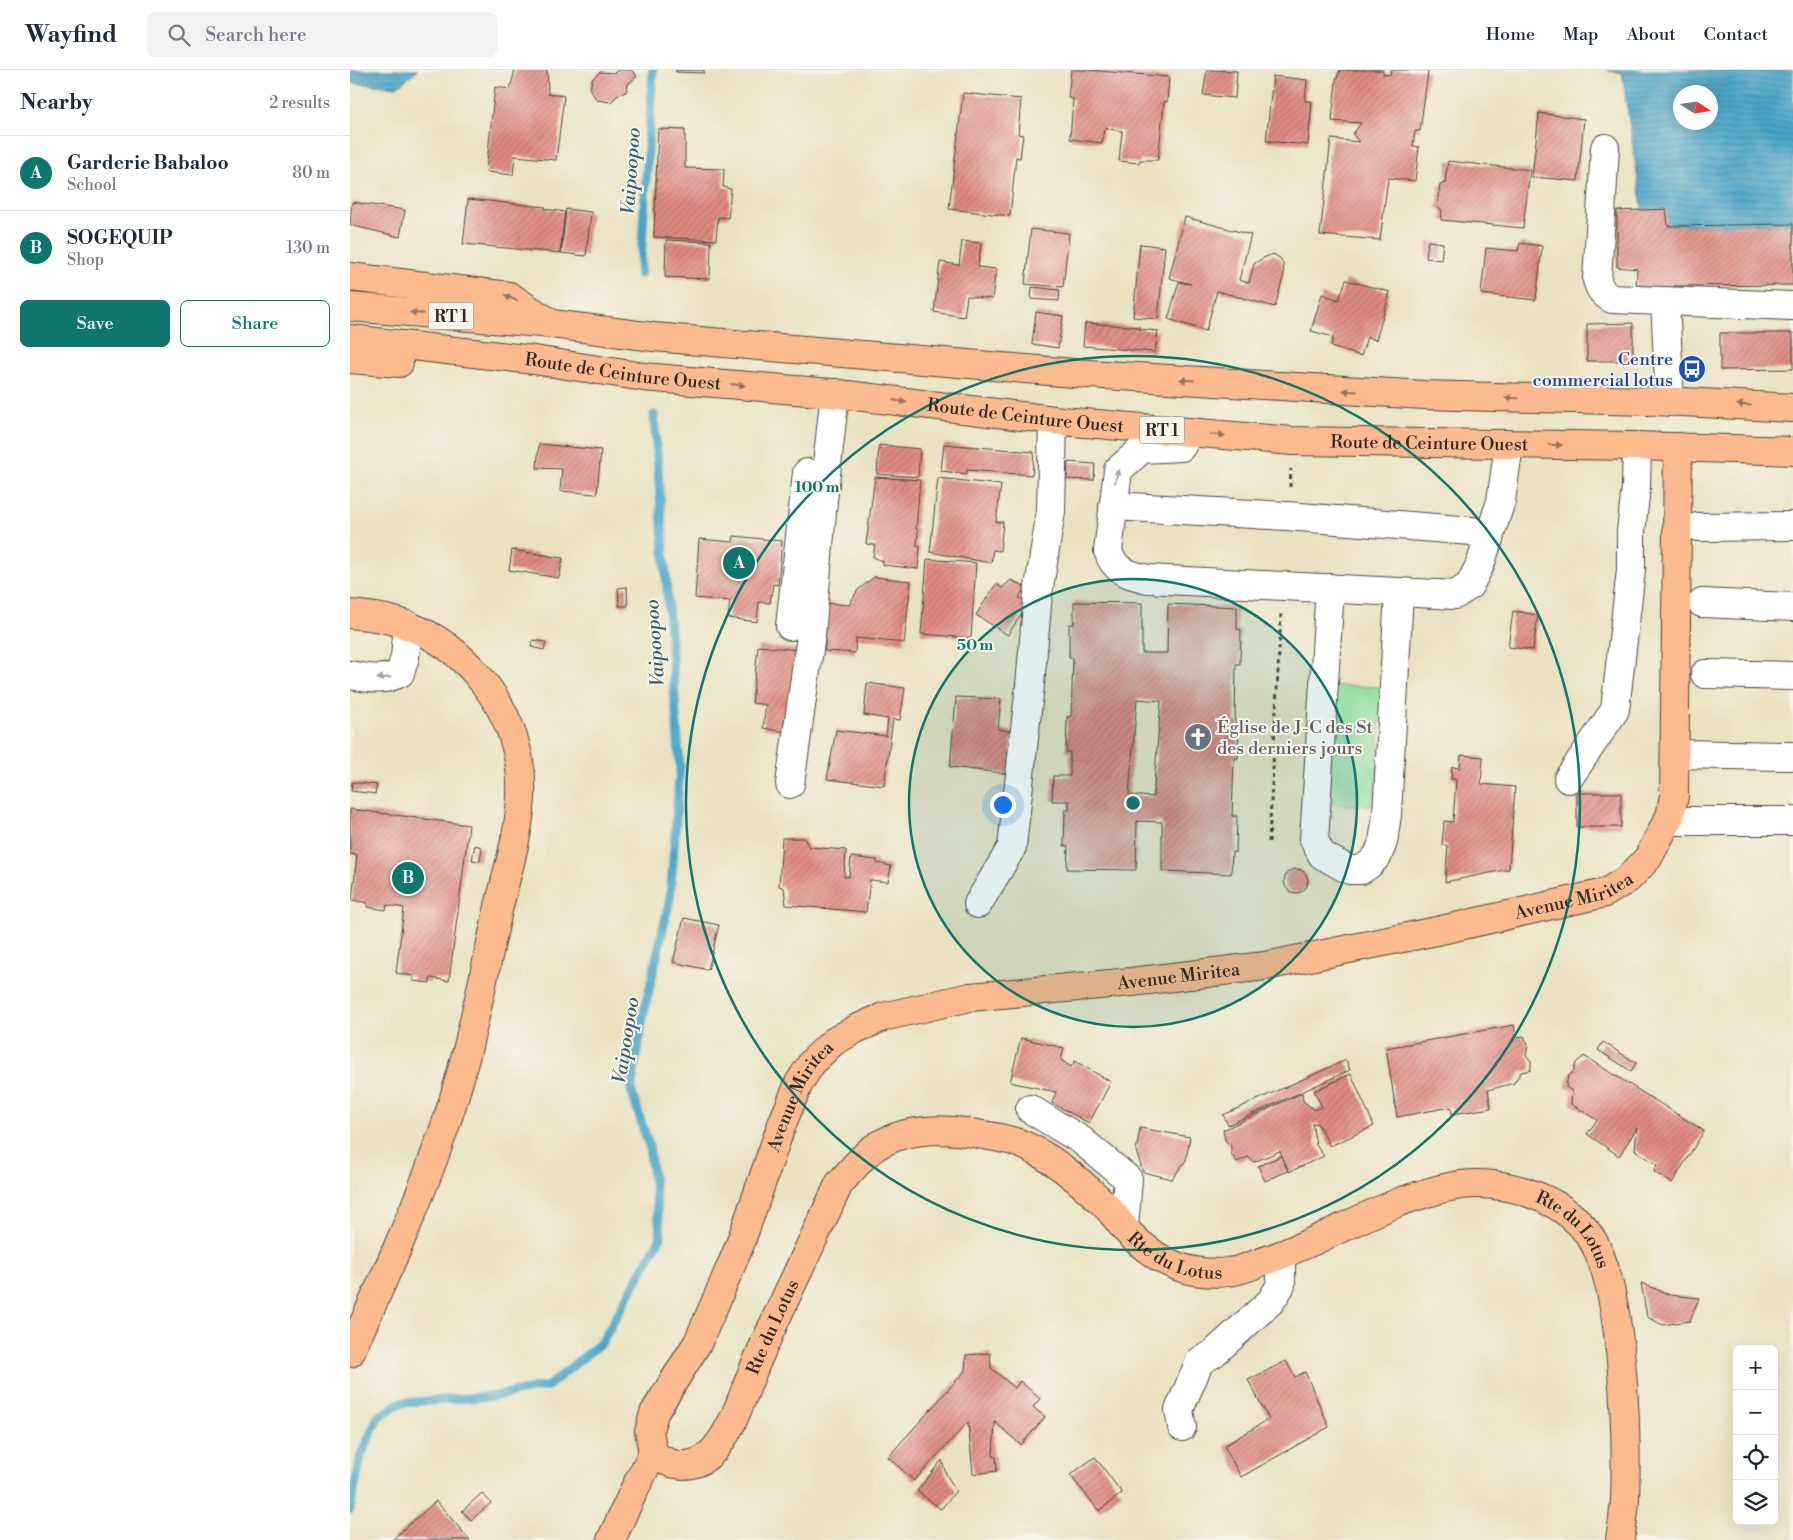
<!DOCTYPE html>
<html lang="en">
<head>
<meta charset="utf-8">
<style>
	:root { --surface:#fff; --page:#f2f2f3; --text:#1f2937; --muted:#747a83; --line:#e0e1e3; --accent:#0f766e }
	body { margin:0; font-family:"Libre Bodoni",serif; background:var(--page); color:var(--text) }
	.controls { position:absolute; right:15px; bottom:15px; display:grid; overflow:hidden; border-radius:8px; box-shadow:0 5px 20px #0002 }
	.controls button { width:45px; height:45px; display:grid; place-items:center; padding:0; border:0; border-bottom:1px solid var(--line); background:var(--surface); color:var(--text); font:25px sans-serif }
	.compass { position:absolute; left:1323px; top:15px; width:45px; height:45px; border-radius:50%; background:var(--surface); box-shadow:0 5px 20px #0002; rotate:102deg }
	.you { position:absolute; left:652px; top:734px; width:18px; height:18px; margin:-12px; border:4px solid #fff; border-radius:50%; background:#1a73e8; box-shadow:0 0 0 8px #1a73e833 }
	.badge { display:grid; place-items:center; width:32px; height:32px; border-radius:50%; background:var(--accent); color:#fff; font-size:16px; font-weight:700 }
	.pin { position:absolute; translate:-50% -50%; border:2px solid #fff; box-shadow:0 1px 5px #0006 }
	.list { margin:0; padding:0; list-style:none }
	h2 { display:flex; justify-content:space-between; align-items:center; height:65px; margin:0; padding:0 20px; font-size:21px }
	h2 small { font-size:16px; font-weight:400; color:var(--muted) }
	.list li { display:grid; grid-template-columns:32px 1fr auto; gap:15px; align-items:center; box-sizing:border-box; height:75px; padding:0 20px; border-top:1px solid var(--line) }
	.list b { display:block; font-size:19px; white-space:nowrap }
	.list p { margin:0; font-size:16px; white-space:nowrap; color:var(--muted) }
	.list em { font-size:16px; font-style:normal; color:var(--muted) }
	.actions { display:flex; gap:10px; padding:15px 20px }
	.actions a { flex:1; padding:11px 0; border:1px solid var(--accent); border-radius:8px; text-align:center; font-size:18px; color:var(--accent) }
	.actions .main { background:var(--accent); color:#fff }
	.icon { flex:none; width:28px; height:28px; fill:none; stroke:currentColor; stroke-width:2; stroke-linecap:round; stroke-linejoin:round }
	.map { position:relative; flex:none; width:1443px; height:1470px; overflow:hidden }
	header { display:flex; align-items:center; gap:30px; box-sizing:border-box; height:70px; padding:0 25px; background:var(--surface); border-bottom:1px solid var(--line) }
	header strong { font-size:24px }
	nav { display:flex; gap:28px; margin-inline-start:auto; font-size:18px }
	.search { width:350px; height:45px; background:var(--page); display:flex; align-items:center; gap:12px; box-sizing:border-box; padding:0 18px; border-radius:8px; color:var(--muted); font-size:19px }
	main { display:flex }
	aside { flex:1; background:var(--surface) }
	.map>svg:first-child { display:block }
</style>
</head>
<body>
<header>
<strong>Wayfind</strong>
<div class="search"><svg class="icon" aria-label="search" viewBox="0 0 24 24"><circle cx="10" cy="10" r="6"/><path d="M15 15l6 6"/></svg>Search here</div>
<nav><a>Home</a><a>Map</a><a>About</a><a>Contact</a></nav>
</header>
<main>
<aside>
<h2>Nearby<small>2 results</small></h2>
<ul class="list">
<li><span class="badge">A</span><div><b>Garderie Babaloo</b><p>School</p></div><em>80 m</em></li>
<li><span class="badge">B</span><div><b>SOGEQUIP</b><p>Shop</p></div><em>130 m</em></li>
</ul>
<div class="actions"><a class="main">Save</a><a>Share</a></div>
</aside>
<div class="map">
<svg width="1443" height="1470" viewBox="0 0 1443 1470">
	<defs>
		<pattern id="water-rules" width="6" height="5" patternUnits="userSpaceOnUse" patternTransform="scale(1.25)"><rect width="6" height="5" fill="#4aa6c8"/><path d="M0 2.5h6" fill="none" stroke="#3e87a3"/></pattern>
		<pattern id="building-hatch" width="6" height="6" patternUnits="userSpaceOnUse" patternTransform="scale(1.25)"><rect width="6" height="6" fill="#e08b82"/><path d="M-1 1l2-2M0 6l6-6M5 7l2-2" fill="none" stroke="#b6726b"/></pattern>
	</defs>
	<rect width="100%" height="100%" fill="#f7f3e8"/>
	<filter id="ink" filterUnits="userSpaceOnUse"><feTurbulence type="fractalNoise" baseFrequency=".02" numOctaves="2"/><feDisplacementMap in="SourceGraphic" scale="10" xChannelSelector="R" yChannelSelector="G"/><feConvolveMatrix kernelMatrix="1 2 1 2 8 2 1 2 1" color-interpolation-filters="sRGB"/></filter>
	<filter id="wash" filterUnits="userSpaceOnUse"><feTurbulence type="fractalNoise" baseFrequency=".0096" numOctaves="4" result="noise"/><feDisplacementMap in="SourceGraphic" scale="20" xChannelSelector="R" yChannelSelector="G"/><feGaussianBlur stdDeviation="1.12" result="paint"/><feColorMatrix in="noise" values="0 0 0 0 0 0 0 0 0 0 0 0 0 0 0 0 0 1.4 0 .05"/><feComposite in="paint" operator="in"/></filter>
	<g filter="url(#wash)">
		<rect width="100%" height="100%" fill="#e9e2c1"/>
		<path fill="#8adb9c" stroke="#5a8364" d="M975,615l56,2 -5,119 -57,-2z"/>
		<g fill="url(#water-rules)" stroke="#3a687a" fill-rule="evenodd">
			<path d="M0,0h68l-21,17 -47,-4z"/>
			<path d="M1256,0h187v157l-123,-2 -28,-17 -20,-135zM1330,22h30v30h-30z"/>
		</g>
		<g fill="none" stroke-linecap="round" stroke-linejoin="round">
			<g stroke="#4aa6c8" stroke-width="9">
				<path d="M290,204l13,-204"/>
				<path d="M0,1440l11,-54 17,-39 22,-14 94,-7 54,-10 54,-44 59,-105 -12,-91 -18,-56 12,-73 27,-119 10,-131 -26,-352"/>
			</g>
		</g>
		<g id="blocks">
			<g fill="url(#building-hatch)" fill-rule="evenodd">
				<path d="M165,0h32l1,24 16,2 -8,64 -41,-4 -2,19 -27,-3 9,-85 15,2z"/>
				<path d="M268,0h13l6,6 -9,8 -2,8 -7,2 -8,8 -14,-2 -7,-10 2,-11 8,-7 14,1z"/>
				<path d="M326,0h28v3l-28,-1z"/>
				<path d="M721,0h18l80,7 -2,25h-3l-6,58h-18l-1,3 -20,-2 3,-30 -18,-3 -2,15 -32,-4 3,-40 -5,-1z"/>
				<path d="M857,0l30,1 -2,27 -32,-3z"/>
				<path d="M990,0h43v4l7,1 1,-5h35l2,2 -8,59h-5l-2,15 6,1 -4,34 -27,-3 -8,62 -60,-5 11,-96 28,3 -6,-8 8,-11 -29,-2 4,-41z"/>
				<path d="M923,6l34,4 -2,21h7l-4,44 -42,-4z"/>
				<path d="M613,23l58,6 -3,35 5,1 -3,23 -4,-1 -6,59 -61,-7z"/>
				<path d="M1189,43l45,6 -6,62 -46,-4z"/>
				<path d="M308,59l27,1v38l39,1 -1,18 8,2 -3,29 -10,-1 -2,23 -62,-3z"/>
				<path d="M1098,91l82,9 -7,58 -82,-8 1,-10 -5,-2 3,-23 5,-2z"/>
				<path d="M118,129l78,8 -1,2 20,3 -5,41 -97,-9z"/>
				<path d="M2,132l53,8 -5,27 -50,-12z"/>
				<path d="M216,139l25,3 -5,44 -25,-3z"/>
				<path d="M1316,139l2,17 125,-2v61l-119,1v9l-38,-1 1,-25 -20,-2v-56z"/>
				<path d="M835,147l66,18 -12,45 10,3 5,-19 9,-6 10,-4 7,4 3,6 1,10 -9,33 -58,-16 -11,40 -38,-12 11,-37 12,2 -22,-6z"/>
				<path d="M681,159l38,4 -6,54 -38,-3z"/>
				<path d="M316,170l45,2 -1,37 -45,-2z"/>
				<path d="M612,171l19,2 -3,24 18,2 -4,30 -25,-3 -3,21 -30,-5 6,-50 19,3z"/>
				<path d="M1078,171l15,2 -2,17 -15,-2z"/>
				<path d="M1170,173l22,3 -6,54 -55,-6 5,-46 32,3z"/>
				<path d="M790,174l25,3 -7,72 -25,-2z"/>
				<path d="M996,210l44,12 -14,48 -9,-3 -6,19 -30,-9 2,-10 -22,-6 11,-37 17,6z"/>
				<path d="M682,217l28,3 -1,11 -28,-2z"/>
				<path d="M686,242l27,4 -5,32 -26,-4z"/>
				<path d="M735,253l55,4 -1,2 19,2 -3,21 -72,-6z"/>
				<path d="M1283,253v38h-46v-37z"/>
				<path d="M1370,263h73v36l-73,1z"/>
				<path d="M189,374l62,6 -4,44 -37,-3 2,-22 -25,-1z"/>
				<path d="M594,374l90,8 -2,23 -65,-5v4l-26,-3z"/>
				<path d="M529,375l41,4 -2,28 -41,-3z"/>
				<path d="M718,392l27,2 -1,16 -27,-1z"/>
				<path d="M525,407l45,3 -4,49 2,1 -1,16h3l-2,23 -35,-4v-4l-10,-4 2,-12 -9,-1z"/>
				<path d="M588,408l63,7 -5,37h7l-3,29 -7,-1 -2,13 -61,-11z"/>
				<path d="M384,466l48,5 -4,44 -5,-1 -3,19 -11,-1 -2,20 -29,-4 2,-17 -35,-3 4,-59 34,3z"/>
				<path d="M162,480l51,8 -4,20 -50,-8z"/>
				<path d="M577,489l49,4 -5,75 -50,-4z"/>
				<path d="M524,507l37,4 -7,62 -48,-5 -1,15 -30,-2v-15h-5l4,-33 25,2 9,-15z"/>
				<path d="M661,510l14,7 -6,11 9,5 -20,32 -32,-20 20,-31 6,4z"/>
				<path d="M277,517l1,19h-9l-1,-18z"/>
				<path d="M724,532l68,1v50h25l1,-49 69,3v22l4,1 -1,34h-4l-1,58h4l-1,36h-4l-2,58h5l-1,36h-4l-1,22 -69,-3v-49l-25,-1 -1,49 -69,-1 1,-23h-4l1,-36h4v-9h-17l1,-25h17v-24h-4l1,-35 4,-1 2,-58h-4v-34h5zM787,629l24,2 -8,96 -24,-2z"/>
				<path d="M1163,541l25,4 -5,35 -25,-3z"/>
				<path d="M183,570l13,2 -2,8 -13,-3z"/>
				<path d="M408,576l41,4 -8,83 -28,-5 3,-23 -14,-2z"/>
				<path d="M517,613l38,5 -5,32 -7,-1 -9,67 -57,-7 9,-49 50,6 2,-17 -24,-4z"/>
				<path d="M606,627l45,2 -3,30 15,3 -3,42 -60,-7z"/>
				<path d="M1111,685l22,2 -2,27 34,3 -6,82 -64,13 3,-36 -6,-1 2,-24 9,1 3,-43h-5l1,-12 8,1z"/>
				<path d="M2,712l25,3 -2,9 -24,-3z"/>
				<rect x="1227" y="723" width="44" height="34"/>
				<path d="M0,739l119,16 -20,156 -18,-3 -1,5 -17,-2v-5l-17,-3 8,-65 -17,-3 -1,5 -18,-3v-4l-16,-3 5,-45 -7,-1z"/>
				<path d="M432,768h22l5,9 37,3 -2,27h5l2,-20 26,3v3l14,3 -3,16 -18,-2 -4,32 -80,-7 -2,-17 -5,-2z"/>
				<path d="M125,775l7,2 -2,14 -8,-1z"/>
				<circle cx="946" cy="811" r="12"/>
				<path d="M334,848l35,7 -11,45 -35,-8z"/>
				<path d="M1164,955l2,12 8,-1 4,9 -2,10 5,6v9l-10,2 -7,11 -26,7 3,18 -39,6 -1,-7 -54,10 -11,-69z"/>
				<path d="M671,968l43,10 -3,12 10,7 4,-6 36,21 -22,41 -37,-20 4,-11 -46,-10z"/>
				<path d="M1253,972l33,21 -5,8 -33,-21z"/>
				<path d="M1234,986l120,75 -32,52 -18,-11 3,-7 -22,-15 2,-22 -18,28 -32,-22 10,-14 -26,-16 1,-13 -6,-4 2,-11 5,-4 3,-9z"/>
				<path d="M996,990l4,10 -122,55 -5,-10z"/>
				<path d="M1001,1004l23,52 -44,20 -12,-22 -6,-1 4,22 8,11 -35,16 -9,-21 -26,11 -6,-5 -11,5 -6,-8v-8l-6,-6 -2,-10 79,-37 1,8 12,9 7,-3 -8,-16z"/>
				<path d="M790,1058l50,9 -4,23 -14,19 -29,-7 -7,-21z"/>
				<path d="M931,1086l7,15 -23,10 -7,-15z"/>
				<path d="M1291,1213l29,12 29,3 -9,23 -27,4 -16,-8z"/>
				<path d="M640,1283l1,15 24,20 5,-7 20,18 -7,8 12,10 -24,28 -26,-23 -2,34 3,1 1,14 -24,3 -5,-52 -54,59 -26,-24 77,-86 1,-16z"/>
				<path d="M936,1291l9,16 10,-5 24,55 -88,50 -17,-31 45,-27 -21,-39z"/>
				<path d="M745,1387l27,36 -23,18 -29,-36z"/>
				<path d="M592,1390l4,14 10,17 -15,18 -24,-18z"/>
				<path d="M132,1423l9,10 -20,17 -9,-9z"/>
				<path d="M86,1431l34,39h-78z"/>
			</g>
		</g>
	</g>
	<g filter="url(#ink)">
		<use href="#blocks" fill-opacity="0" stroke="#484642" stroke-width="1"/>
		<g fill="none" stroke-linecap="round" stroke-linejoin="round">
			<g stroke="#484642" stroke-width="30">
				<g id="minor">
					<path d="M1255,78l-8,132c3,10 6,14 15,19l181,7"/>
					<path d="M1315,231l5,101"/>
					<path d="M835,362l-1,10 -3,5 -39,2 -24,21 -10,81c6,20 21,24 40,28l307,16 14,-9 11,-21 21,-64 8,-56"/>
					<path d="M763,436l174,10 185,15 17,8"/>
					<path d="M1348,457l95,-1"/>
					<path d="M980,518l-16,252 8,15 27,15h12l9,-6 8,-9 5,-13 4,-27 12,-223"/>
					<path d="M1352,533l91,4"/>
					<path d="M440,556l17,-153"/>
					<path d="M1355,604l88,2"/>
					<path d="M0,605c18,3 33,7 50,-2l5,-16 3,-32"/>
					<path d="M1325,684l118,2"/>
					<path d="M1218,709l47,-69 16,-140v-38l5,-45 1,-41"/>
					<path d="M440,714l21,-149 12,-134 12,-108"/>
					<path d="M1318,751h125"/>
					<path d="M628,834l34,-57 18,-162 8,-91 13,-83 2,-91"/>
					<path d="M680,1039l51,31 47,39 -4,49"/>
					<path d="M832,1357l-3,-17 21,-49 14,-8 57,-52 10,-16v-22l-7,-5"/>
				</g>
			</g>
			<g stroke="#484642" stroke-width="30">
				<g id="major">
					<path d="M0,207l159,19 40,26"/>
					<path d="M0,237l202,17 102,13 419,36 351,22 259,7 110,6"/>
					<path id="s1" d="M0,269l184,21 110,17 187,16 231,28 230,20 345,5 156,5"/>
					<path d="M0,289l49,4"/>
					<path d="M0,544c20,2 40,4 59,12 56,21 100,77 110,135 9,50 -11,105 -22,154 -17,77 -31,156 -59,231 -25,70 -57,139 -88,207"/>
					<path id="s2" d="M303,1383c16,14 39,17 56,2 24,-22 35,-65 48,-94 26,-60 55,-118 82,-177 10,-11 20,-24 32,-34 34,-25 79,-22 118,-14 13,2 27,5 39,11 27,13 52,34 74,55 9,8 15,18 23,27 15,16 35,32 57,39 14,4 31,6 46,4 11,-1 23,-6 33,-10 50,-16 95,-44 144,-62 18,-6 38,-13 56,-15 44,-5 99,12 126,47 38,48 40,205 38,268 -1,13 -3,27 -5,40"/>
					<path id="s3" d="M261,1470l24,-52 18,-35 -4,-22 5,-18 44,-71 18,-41 23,-54 43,-123 17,-41 14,-22 20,-19 23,-13 27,-12 87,-20 161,-15 134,-16 172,-35 168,-38 23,-14 20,-21 22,-42 4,-20 4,-349"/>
				</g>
			</g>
			<g stroke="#484642" stroke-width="3" stroke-dasharray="4 4" stroke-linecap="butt">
				<path d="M940,417l1,-18"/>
				<path d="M919,772l12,-228"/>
			</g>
			<use href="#minor" stroke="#fff" stroke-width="28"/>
			<use href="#major" stroke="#fcba8e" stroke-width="28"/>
		</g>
		<defs><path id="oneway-solid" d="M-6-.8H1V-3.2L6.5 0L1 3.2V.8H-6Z" transform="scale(1.25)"/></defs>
		<g fill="#94725c">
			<use href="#oneway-solid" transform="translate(161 228) rotate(-155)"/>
			<use href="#oneway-solid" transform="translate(67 243) rotate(-175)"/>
			<use href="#oneway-solid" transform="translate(837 310) rotate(-176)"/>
			<use href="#oneway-solid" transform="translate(388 315) rotate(5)"/>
			<use href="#oneway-solid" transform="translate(1000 321) rotate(-176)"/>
			<use href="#oneway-solid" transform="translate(1162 328) rotate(-178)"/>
			<use href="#oneway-solid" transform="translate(550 331) rotate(7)"/>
			<use href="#oneway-solid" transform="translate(1394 335) rotate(-177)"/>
			<use href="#oneway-solid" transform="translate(868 365) rotate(5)"/>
			<use href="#oneway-solid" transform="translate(1205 375) rotate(1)"/>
		</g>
		<g fill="#a0a0a0">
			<use href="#oneway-solid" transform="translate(767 406) rotate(-74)"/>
			<use href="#oneway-solid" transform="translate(34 608) rotate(175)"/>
		</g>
	</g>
	<circle cx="783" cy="733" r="224" fill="#0f766e" fill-opacity=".12"/>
	<g fill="none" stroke="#0f766e" stroke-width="2.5">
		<circle cx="783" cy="733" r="224"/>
		<circle cx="783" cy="733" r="447"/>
	</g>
	<defs>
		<g id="bus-disc" transform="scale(1.4375)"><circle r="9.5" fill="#1a4fb4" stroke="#f7f3e8"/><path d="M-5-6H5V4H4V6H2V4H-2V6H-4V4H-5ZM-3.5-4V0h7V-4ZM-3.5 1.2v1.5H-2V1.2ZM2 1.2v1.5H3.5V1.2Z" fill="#fff"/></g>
		<g id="church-disc" transform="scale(1.4375)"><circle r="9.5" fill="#6b7280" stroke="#f7f3e8"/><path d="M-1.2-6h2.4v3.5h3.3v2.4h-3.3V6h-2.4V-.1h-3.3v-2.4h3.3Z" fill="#fff"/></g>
	</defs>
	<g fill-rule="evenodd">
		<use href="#bus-disc" x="1342" y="299"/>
		<use href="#church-disc" x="848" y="667"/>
	</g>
	<g text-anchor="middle" stroke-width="4" stroke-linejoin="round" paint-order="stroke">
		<g fill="#f7f3e8" stroke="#686764" stroke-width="1">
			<rect x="78.5" y="232.5" width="45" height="27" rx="4"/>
			<rect x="789.5" y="346.5" width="45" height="27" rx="4"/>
		</g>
		<g font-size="16" font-weight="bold" fill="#2b2b2b">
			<text x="101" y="252">RT 1</text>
			<text x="812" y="366">RT 1</text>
		</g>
		<g font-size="18" fill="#164399" stroke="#f7f3e8" text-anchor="end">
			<text x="1323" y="295">Centre<tspan x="1323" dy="21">commercial lotus</tspan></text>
		</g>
		<g font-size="18" fill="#2b2b2b" stroke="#f7f3e8">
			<text dy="6" stroke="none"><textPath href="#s1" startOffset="275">Route de Ceinture Ouest</textPath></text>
			<text dy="6" stroke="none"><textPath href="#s1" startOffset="680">Route de Ceinture Ouest</textPath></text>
			<text dy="6" stroke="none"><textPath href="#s1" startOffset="1085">Route de Ceinture Ouest</textPath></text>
			<text dy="6" stroke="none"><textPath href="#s3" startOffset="1312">Avenue Miritea</textPath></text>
			<text dy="6" stroke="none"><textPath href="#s3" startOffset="908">Avenue Miritea</textPath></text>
			<text dy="6" stroke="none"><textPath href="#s3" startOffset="488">Avenue Miritea</textPath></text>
			<text dy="6" stroke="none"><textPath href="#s2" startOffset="1195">Rte du Lotus</textPath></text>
			<text dy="6" stroke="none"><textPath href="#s2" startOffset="760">Rte du Lotus</textPath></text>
			<text dy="6" stroke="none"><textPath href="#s2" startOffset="205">Rte du Lotus</textPath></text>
		</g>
		<g font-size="18" fill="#5b616d" stroke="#f7f3e8" text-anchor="start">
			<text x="867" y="663">Église de J-C des St<tspan x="867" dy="21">des derniers jours</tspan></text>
		</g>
		<g font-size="19" font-style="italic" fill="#375c6a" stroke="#f7f3e8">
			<text transform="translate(280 101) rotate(-86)" y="7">Vaipoopoo</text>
			<text transform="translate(304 573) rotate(-94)" y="7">Vaipoopoo</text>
			<text transform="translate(275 970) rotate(-81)" y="7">Vaipoopoo</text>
		</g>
	</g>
	<circle cx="783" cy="733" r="8" fill="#0f766e" stroke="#f7f3e8" stroke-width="2.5"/>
	<g font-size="15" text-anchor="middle" font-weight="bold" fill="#0f766e" stroke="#f7f3e8" stroke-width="4" stroke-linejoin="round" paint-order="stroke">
		<text x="467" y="422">100 m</text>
		<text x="625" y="580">50 m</text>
	</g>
</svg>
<div class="controls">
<button>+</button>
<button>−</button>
<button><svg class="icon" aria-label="locate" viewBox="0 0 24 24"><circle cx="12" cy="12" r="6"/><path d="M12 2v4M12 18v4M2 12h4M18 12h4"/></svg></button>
<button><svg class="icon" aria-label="layers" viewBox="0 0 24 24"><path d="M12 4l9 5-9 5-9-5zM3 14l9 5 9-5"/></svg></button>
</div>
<svg class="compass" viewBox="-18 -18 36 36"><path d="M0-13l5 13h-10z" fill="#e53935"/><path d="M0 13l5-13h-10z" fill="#747a83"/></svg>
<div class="you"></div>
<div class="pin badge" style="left:389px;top:493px">A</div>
<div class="pin badge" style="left:58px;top:808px">B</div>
</div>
</main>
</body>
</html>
